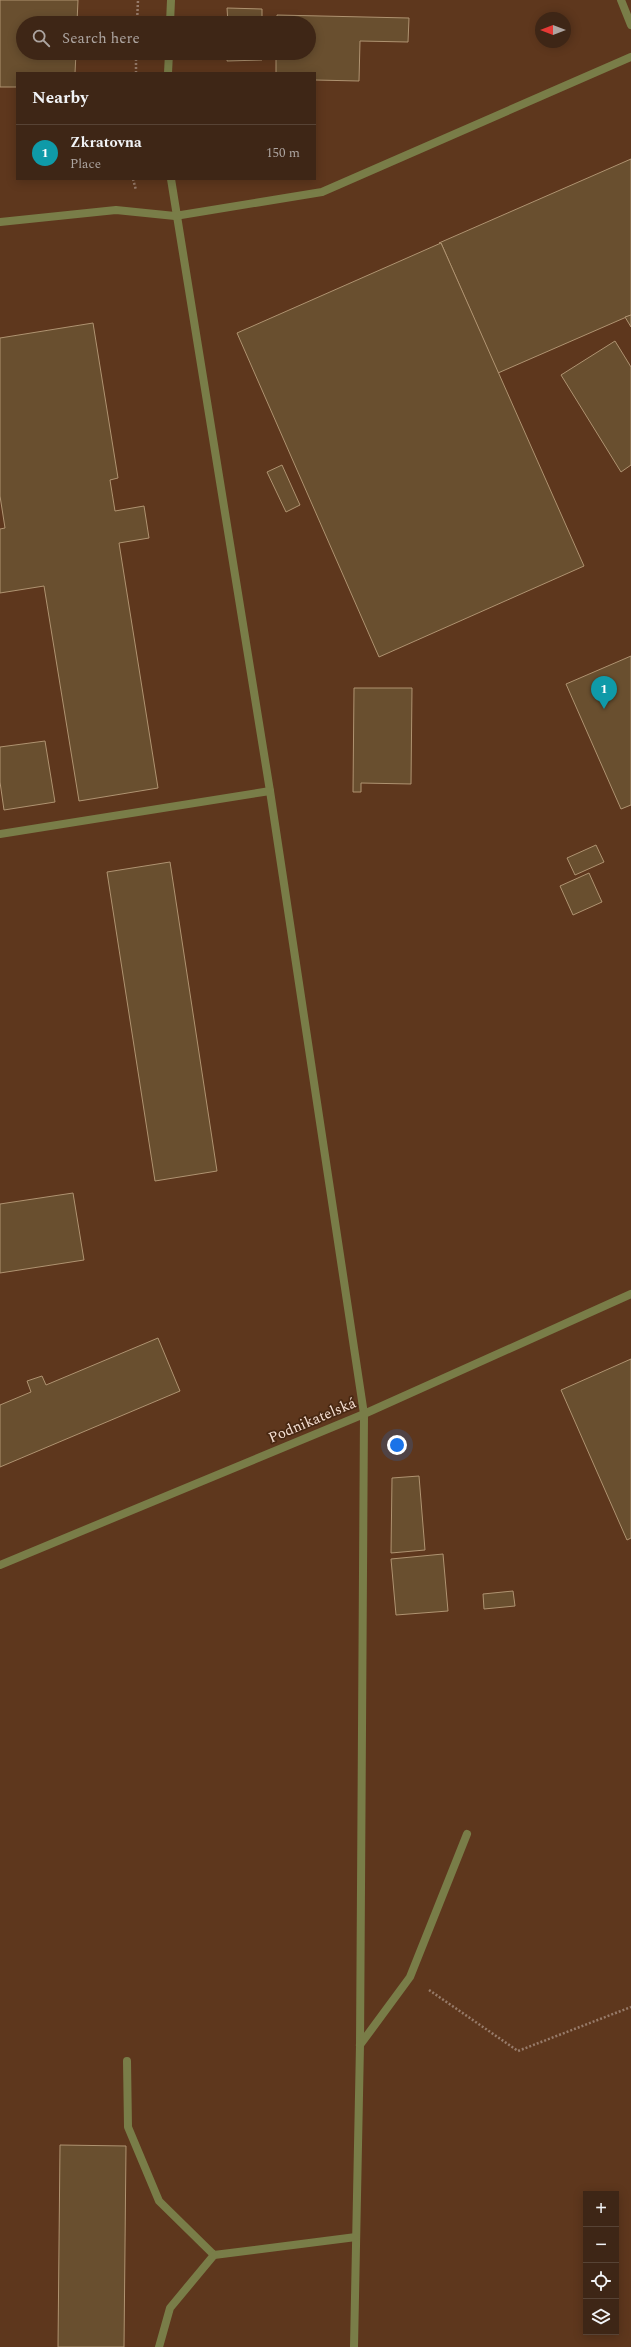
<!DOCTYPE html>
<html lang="en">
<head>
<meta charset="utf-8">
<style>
	:root { --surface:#3e2616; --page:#493223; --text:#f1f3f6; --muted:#ada5a1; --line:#574335; --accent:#6ac3f1 }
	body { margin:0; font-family:Spectral,serif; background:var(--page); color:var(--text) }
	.controls { position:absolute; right:12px; bottom:12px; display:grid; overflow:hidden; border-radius:0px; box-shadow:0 2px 10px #0003 }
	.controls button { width:36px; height:36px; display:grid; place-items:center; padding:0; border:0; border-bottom:1px solid var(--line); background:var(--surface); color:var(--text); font:20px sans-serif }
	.compass { position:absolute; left:535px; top:12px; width:36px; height:36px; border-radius:50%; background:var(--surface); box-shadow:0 2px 10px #0003; rotate:270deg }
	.you { position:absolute; left:397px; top:1445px; width:14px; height:14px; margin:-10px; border:3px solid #fff; border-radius:50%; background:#1a73e8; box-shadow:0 0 0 6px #1a73e833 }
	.badge { display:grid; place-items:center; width:26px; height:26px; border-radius:50%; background:var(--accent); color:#fff; font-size:13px; font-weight:700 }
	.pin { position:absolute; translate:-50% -33px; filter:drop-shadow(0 1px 2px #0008) }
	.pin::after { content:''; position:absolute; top:21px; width:14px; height:12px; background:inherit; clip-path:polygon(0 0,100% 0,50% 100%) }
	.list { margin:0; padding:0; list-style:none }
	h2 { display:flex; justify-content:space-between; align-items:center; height:52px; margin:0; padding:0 16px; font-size:17px }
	h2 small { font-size:13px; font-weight:400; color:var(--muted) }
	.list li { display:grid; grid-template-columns:26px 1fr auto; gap:12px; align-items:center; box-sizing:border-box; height:56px; padding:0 16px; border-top:1px solid var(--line) }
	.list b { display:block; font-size:15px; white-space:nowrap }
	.list p { margin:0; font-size:13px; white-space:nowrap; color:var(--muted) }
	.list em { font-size:13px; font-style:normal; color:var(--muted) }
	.icon { flex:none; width:22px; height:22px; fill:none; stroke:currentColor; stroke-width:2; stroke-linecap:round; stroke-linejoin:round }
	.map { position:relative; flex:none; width:631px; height:2347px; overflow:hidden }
	.search { position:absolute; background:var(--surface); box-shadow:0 2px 10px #0003; left:16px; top:16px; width:300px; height:44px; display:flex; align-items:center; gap:10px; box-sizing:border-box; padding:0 14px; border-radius:22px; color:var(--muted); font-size:15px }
	.panel { position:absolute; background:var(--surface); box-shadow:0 2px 10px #0003; left:16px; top:72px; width:300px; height:108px; border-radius:0px }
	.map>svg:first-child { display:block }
</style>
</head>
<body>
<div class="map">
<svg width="631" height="2347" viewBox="0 0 631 2347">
	<rect width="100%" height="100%" fill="#53321d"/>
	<path fill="#5e371d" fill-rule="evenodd" d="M0,0h631v2347h-631zM541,18h24v24h-24zM23,23h286v30h-286zM17,73h298v106h-298zM586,2194h30v138h-30z"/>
	<g fill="#694f2f" stroke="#af9371">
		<path d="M0,0h78l-1,23h-54v30h53l-1,20h-58v14h-17z"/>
		<path d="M227,8l35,1v14h-34z"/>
		<path d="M277,15l132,3 -1,24 -48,-1 -1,40 -44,-1v-7h-39v-20h33v-30h-32z"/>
		<path d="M228,53h34v7l-35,1z"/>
		<path d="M631,159v156l-133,58 -57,-130h-2z"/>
		<path d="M441,243l143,323 -205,91 -142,-324z"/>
		<path d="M631,315v12l-6,-10z"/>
		<path d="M93,323l25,155 -8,2 5,31 29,-5 5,32 -30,5 39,245 -79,13 -35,-215 -44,7v-64l5,-1 -5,-32v-158z"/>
		<path d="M615,341l16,26v98l-10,7 -60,-97z"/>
		<path d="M282,465l18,40 -14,7 -19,-40z"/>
		<path d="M631,656v149l-10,4 -55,-125z"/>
		<path d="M354,688h58l-1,96 -50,-1v9h-8z"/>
		<path d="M45,741l10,61 -51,8 -4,-28v-35z"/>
		<path d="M596,845l8,17 -29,13 -8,-17z"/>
		<path d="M170,862l47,309 -62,10 -48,-309z"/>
		<path d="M589,873l13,29 -29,13 -13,-29z"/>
		<path d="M73,1193l11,67 -84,13v-69z"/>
		<path d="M158,1338l22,53 -180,76v-62l31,-13 -4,-11 15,-5 4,9z"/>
		<path d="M631,1359v179l-4,2 -66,-150z"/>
		<path d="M419,1476l6,74 -34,3 1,-75z"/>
		<path d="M443,1554l5,57 -52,4 -5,-56z"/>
		<path d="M513,1591l2,15 -31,3 -1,-15z"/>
		<path d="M60,2145l66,1 -2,201h-66z"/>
	</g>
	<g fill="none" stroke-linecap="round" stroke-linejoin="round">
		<g stroke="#977b6a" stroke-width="2.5" stroke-dasharray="2 2" stroke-linecap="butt">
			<path d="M137,23l1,-23"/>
			<path d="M136,73v-20"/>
			<path d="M133,179l3,11"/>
			<path d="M429,1990l89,61 113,-44"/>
		</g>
		<g stroke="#797d48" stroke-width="8">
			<path d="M621,0l10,25"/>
			<path d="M170,23l1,-23"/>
			<path d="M168,73l1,-20"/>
			<path d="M171,179l99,612 94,623 -4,631 -6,302"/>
			<path d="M0,222l116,-12 59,6 147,-24 309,-135"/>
			<path d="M0,834l270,-43"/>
			<path d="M0,1565l364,-151 267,-120"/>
			<path d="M360,2045l50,-68 57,-143"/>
			<path d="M127,2061l1,66 31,74 55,54 142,-18"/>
			<path d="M159,2347l11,-39 44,-53"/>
		</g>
	</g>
	<g text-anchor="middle" stroke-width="3.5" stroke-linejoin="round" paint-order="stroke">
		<g font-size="15" fill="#f6e0d4" stroke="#482812">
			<text transform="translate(312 1420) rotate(-23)" y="5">Podnikatelská</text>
		</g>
	</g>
</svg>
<div class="controls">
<button>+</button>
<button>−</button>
<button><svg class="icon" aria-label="locate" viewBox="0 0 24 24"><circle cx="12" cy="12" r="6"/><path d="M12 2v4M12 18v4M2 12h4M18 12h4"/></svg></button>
<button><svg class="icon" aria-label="layers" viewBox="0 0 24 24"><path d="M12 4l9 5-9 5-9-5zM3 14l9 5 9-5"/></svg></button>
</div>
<svg class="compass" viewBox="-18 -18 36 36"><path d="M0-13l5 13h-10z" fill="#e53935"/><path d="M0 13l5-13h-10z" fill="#ada5a1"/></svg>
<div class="you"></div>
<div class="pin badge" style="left:604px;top:709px;background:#0f9aa8">1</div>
<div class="search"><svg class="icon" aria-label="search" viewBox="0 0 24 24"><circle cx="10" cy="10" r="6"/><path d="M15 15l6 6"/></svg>Search here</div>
<section class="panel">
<h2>Nearby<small></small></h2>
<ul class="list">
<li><span class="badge" style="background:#0f9aa8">1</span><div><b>Zkratovna</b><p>Place</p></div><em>150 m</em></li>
</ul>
</section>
</div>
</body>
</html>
